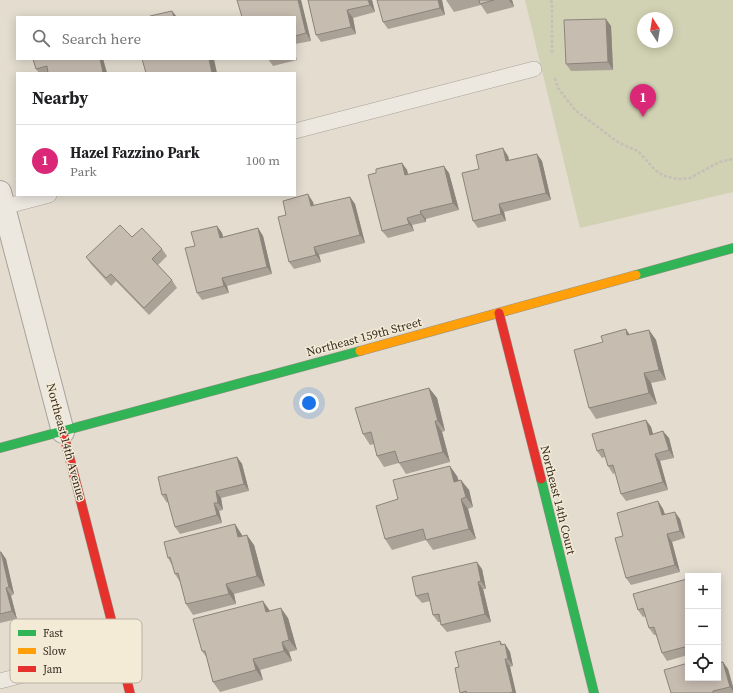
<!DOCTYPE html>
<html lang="en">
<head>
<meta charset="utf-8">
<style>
	:root { --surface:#fff; --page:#f2f2f2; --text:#202124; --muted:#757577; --line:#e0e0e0; --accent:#db2777 }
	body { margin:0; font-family:"Source Serif 4",serif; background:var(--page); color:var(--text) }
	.controls { position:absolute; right:12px; bottom:12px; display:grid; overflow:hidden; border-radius:0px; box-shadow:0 2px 10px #0003 }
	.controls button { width:36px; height:36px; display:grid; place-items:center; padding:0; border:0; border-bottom:1px solid var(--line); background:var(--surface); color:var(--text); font:20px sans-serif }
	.compass { position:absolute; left:637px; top:12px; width:36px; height:36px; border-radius:50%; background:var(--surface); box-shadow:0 2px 10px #0003; rotate:348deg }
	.you { position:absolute; left:309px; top:403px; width:14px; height:14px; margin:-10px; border:3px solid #fff; border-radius:50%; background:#1a73e8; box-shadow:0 0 0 6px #1a73e833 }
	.badge { display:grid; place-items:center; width:26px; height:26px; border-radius:50%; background:var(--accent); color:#fff; font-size:13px; font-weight:700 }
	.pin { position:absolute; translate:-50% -33px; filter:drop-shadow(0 1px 2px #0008) }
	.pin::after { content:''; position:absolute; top:21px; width:14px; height:12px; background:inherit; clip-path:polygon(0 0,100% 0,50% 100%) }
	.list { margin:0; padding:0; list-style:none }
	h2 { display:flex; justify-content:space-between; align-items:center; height:52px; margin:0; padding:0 16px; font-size:17px }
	h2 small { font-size:13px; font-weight:400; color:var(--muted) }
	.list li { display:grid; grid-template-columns:26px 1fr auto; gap:12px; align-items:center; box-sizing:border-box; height:72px; padding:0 16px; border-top:1px solid var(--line) }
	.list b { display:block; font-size:15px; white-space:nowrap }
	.list p { margin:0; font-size:13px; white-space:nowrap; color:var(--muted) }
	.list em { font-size:13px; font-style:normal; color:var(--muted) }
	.icon { flex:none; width:22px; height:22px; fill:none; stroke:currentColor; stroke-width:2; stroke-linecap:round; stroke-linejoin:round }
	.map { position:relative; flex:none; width:733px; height:693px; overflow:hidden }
	.search { position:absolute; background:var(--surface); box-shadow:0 2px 10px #0003; left:16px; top:16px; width:280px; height:44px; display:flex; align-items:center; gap:10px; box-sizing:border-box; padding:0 14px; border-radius:0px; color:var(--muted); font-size:15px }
	.panel { position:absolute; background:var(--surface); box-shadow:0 2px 10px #0003; left:16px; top:72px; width:280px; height:124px; border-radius:0px }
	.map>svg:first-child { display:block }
</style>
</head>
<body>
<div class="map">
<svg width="733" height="693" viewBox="0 0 733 693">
	<rect width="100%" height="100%" fill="#e3dccf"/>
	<path fill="#d1d1b3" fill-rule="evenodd" d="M525,0h208v192l-153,36zM643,18h24v24h-24z"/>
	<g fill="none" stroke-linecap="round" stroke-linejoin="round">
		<g stroke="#a8a298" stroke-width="16">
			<g id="lane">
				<path d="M295,131l239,-62"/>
				<path d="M0,208l49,-13"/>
				<path d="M0,681l119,-31"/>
			</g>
		</g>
		<g stroke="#a8a298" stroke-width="24">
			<path id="street" d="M0,192l63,240"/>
		</g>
		<g stroke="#989188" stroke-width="10">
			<g id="fast">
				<path d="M636,275l97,-27"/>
				<path d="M0,448l360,-97"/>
				<path d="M541,479l53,214"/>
			</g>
		</g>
		<g stroke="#989188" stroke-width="10">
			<path id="slow" d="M360,351l276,-76"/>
		</g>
		<g stroke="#989188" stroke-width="10">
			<g id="jam">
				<path d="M499,313l42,166"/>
				<path d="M63,432l67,261"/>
			</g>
		</g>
		<g stroke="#c4bfb7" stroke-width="2.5" stroke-dasharray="3 2" stroke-linecap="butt">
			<path d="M551,0l1,3v52"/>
			<path d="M555,78l3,10 17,22 44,33 19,8 17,19 9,6 14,3 12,-1 29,-16 14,-3"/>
		</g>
		<use href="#lane" stroke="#ece8e0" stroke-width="15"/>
		<use href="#street" stroke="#ece8e0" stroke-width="22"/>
		<use href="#fast" stroke="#30b455" stroke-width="9"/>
		<use href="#slow" stroke="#ff9f0a" stroke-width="9"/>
		<use href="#jam" stroke="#e5322d" stroke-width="9"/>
	</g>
	<g fill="#aba297">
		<path d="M237,0h64l10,41 -16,3v-27z"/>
		<path d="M308,0h64l3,12 -22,6 3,16 -35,8 -5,-7z"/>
		<path d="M377,0h65l3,15 -57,14 -5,-7z"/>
		<path d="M446,0h66l2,7 -27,7 -6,-9 -27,7z"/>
		<path d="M611,26l2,44 -42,1 -5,-7z"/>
		<path d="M295,53l2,7 -24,6 -5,-7h27z"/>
		<path d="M33,59h70l4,14h-68l-3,-4z"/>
		<path d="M508,156l1,5h33l9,39 -47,12 2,9 -28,7 -5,-7 6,-52z"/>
		<path d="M402,163l5,7 1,5 41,-2 10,37 -33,9v3l-14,3 2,6 -26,7 -6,-7 -6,-58z"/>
		<path d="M350,197l5,7 10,39 -46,12 2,7 -27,7 -5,-7 -3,-47 27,-13 1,4z"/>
		<path d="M217,226l5,7 1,4 35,-9 5,8 9,38 -45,12 2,7 -27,7 -5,-7 -2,-47z"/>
		<path d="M132,237l30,12 5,7 -9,9 14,15 5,8 -28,27 -33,-34 -5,5 -20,-22 -5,-7z"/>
		<path d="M649,330l7,10 10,40 -15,3 6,21 -61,15 -7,-11 14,-66 27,-7z"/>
		<path d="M429,388l8,10 8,33 -3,1 8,30 -44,12 -7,-11 -15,4 -7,-11 -3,-12 -4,1 -7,-11z"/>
		<path d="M646,420l5,7 2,7 16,4 5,20 -14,3 8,29 -42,11 -5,-7 -6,-21 -2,1 -5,-8 -3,-9 -3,1 -5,-7z"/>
		<path d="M237,457l5,7 7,27 -28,7 2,12 -4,1 3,12 -42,11 -5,-7 -7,-25 -1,1 -5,-8z"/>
		<path d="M457,476l2,5 10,9 4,17 -5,2 8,30 -43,11 -7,-10 -34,10 -7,-11 13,-40z"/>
		<path d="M658,501l5,8 2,5 15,5 5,19 -13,4 8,30 -49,13 -5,-7 -3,-42z"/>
		<path d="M235,524l7,12 12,9 11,41 -31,8 2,10 -43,11 -7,-11 -6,-22 -5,-8 -3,-9 -4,-7z"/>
		<path d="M0,552h1l5,7 8,35 -3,2 6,23 -17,4z"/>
		<path d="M482,569l4,20h-3l8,33 -44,10 -6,-7v-3h-3l-5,-7 -3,-14 -8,2 -6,-7z"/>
		<path d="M687,579l1,2v74l-21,6 -5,-8 -6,-18h-2l-5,-7 -3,-12 -3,1 -5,-7z"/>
		<path d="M270,611l18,7 9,32 -8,2 3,9 -32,9 3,10 -43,12 -7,-10 -6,-24 -5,-7z"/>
		<path d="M500,641l3,4 2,-1 5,8 3,14 -3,1 6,26h-55l-6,-25 4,-1z"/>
		<path d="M728,669l5,18v6h-62z"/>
	</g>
	<g fill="#8b847b">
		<path d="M298,0h3l10,41 -5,-8z"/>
		<path d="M368,0h4l3,12 -5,-7z"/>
		<path d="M438,0h4l3,15 -5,-7z"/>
		<path d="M509,0h3l2,7z"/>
		<path d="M347,10l6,8 3,16 -5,-7z"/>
		<path d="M172,11l5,6h-3z"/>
		<path d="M606,19l5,7 2,44 -5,-8z"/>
		<path d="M100,59h3l4,14h-3l-1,-1z"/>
		<path d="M209,59h5l3,14h-5z"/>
		<path d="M503,148l5,8 3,13 -5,-8z"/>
		<path d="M537,154l5,7 9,39 -5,-7z"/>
		<path d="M402,163l5,7 3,13 -5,-8z"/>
		<path d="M444,166l5,7 10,37 -6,-7z"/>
		<path d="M308,194l5,8 3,12 -5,-8z"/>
		<path d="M350,197l5,7 10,39 -5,-8z"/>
		<path d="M499,204l5,8 2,9 -5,-7z"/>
		<path d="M420,211l6,8v3l-5,-8z"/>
		<path d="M407,218l5,7 2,6 -5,-7z"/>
		<path d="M217,226l5,7 3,12 -5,-7z"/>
		<path d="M258,228l5,8 9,38 -5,-7z"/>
		<path d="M314,247l5,8 2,7 -5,-7z"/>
		<path d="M222,278l5,8 2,7 -5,-7z"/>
		<path d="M626,329l7,11 -6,-5z"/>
		<path d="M649,330l7,10 10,40 -7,-10z"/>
		<path d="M644,373l7,10 6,21 -8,-11z"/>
		<path d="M429,388l8,10 8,33 -7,-10z"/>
		<path d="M646,420l5,7 4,15 -5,-7z"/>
		<path d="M435,421l7,11 8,30 -7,-10z"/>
		<path d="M663,431l6,7 5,20 -5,-8z"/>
		<path d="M655,454l5,7 8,29 -5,-8z"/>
		<path d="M237,457l5,7 7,27 -5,-7z"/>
		<path d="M450,466l7,10 5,16 -8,-10z"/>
		<path d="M461,480l8,10 4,17 -7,-10z"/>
		<path d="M216,491l5,7 2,12 -5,-7z"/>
		<path d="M461,499l7,10 8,30 -7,-10z"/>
		<path d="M658,501l5,8 4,13 -5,-7z"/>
		<path d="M214,503l5,8 3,12 -5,-8z"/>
		<path d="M675,512l5,7 5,19 -5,-7z"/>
		<path d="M235,524l7,11 3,12 -7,-10z"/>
		<path d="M667,534l5,8 8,30 -5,-7z"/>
		<path d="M247,535l7,10 11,41 -8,-10z"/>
		<path d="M1,552l5,7 8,35 -5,-7z"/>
		<path d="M477,562l5,7 4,20 -5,-8z"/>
		<path d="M478,582l5,7 8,33 -6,-8z"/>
		<path d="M226,584l8,10 2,10 -7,-10z"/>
		<path d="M6,588l5,8 6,23 -5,-8z"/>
		<path d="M263,601l7,10 -4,1z"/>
		<path d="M281,608l7,10 9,32 -8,-10z"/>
		<path d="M282,642l7,10 3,9 -8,-10z"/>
		<path d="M505,644l5,8 3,14 -5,-7z"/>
		<path d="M253,659l7,11 3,10 -7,-10z"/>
		<path d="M505,659l5,8 6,26h-3v-1z"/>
		<path d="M723,662l5,7 5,18v4l-3,-4z"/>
	</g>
	<g fill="#c7bcb0" stroke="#8b847b">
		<path d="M237,0h61l8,33 -11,3v-19h-53z"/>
		<path d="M308,0h60l2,5 -23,5 4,17 -35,8z"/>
		<path d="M377,0h61l2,8 -57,14z"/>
		<path d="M479,0h15l-14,4z"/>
		<path d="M172,11l2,6h-24v-1z"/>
		<path d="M606,19l2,43 -42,2 -2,-44z"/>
		<path d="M33,59h67l3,13 -2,1h-53l-1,-7 -11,3z"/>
		<path d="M142,59h67l3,14h-66z"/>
		<path d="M503,148l3,13 31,-7 9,39 -47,11 2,10 -28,7 -11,-48 17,-4 -3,-14z"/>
		<path d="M402,163l3,12 39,-9 9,37 -33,8 1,3 -14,4 2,6 -27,7 -14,-56 8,-2v-4z"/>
		<path d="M308,194l3,12 39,-9 10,38 -46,12 2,8 -27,7 -11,-45 8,-2 -3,-14z"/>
		<path d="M120,225l12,12 10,-9 20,21 -10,10 20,21 -28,28 -33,-34 -5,4 -20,-21z"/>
		<path d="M217,226l3,12 38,-10 9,39 -45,11 2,8 -27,7 -12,-45 10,-2 -4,-14z"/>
		<path d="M626,329l1,6 22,-5 10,40 -15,3 5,20 -60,15 -15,-58 29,-8 -2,-6z"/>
		<path d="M429,388l9,33h-3l8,31 -44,11 -4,-12 -18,5 -6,-24 -8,2 -8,-26z"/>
		<path d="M646,420l4,15 13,-4 6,19 -14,4 8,28 -42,12 -8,-29 -5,1 -5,-17 -6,2 -5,-17z"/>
		<path d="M237,457l7,27 -28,7 2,12h-4l3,12 -42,12 -9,-33 -4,1 -4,-18z"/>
		<path d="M450,466l4,16 7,-2 5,17 -5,2 8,30 -43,11 -3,-11 -38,10 -9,-33 22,-7 -5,-19z"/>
		<path d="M658,501l4,14 13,-3 5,19 -13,3 8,31 -49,13 -11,-40 8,-2 -6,-23z"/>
		<path d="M235,524l3,13 9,-2 10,41 -31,8 3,10 -43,10 -8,-31 -3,1 -5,-17 -2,1 -4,-16z"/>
		<path d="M0,552h1l8,35 -3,1 6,23 -12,3z"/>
		<path d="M477,562l4,19 -3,1 7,32 -44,11 -2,-11 -6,1 -5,-22 -12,3 -4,-19z"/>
		<path d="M687,579l1,5v62l-26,7 -8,-26 -5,1 -6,-20 -5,2 -5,-16z"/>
		<path d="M263,601l3,11 15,-4 8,32 -7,2 2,9 -31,8 3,11 -43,12 -8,-31h-3l-9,-32z"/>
		<path d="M500,641l1,4 4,-1 3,15h-3l8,33 -4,1h-42l-1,-2 -6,2 -5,-25 4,-1 -4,-15z"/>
		<path d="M723,662l7,25 -17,4v2h-42l-7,-23 24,-7v15h30v-15z"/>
	</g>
	<g text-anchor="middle" stroke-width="3" stroke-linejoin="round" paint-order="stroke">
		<g font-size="12" fill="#372b21" stroke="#f3ebd6">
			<text transform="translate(364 337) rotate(-15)" y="4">Northeast 159th Street</text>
			<text transform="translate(66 442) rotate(75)" y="4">Northeast 14th Avenue</text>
			<text transform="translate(558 500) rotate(76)" y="4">Northeast 14th Court</text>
		</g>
	</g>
	<rect x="10" y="619" width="132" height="64" rx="6" fill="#f3ebd6" stroke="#bbb1a0" stroke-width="1"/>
	<rect x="18" y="630" width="18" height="6" fill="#30b455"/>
	<rect x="18" y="648" width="18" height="6" fill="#ff9f0a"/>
	<rect x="18" y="666" width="18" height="6" fill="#e5322d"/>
	<g font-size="11" fill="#372b21">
		<text x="43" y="637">Fast</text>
		<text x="43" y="655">Slow</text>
		<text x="43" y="673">Jam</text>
	</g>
</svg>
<div class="controls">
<button>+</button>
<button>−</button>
<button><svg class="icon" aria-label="locate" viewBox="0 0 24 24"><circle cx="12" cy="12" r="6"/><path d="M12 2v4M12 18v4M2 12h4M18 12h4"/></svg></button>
</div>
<svg class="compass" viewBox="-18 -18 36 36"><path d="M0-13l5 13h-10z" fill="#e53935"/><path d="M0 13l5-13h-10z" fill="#757577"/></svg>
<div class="you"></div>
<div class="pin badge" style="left:643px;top:117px">1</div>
<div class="search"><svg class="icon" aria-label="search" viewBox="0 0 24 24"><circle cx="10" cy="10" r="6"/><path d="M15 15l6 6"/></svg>Search here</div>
<section class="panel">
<h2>Nearby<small></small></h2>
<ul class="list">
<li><span class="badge">1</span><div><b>Hazel Fazzino Park</b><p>Park</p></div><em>100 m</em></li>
</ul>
</section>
</div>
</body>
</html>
